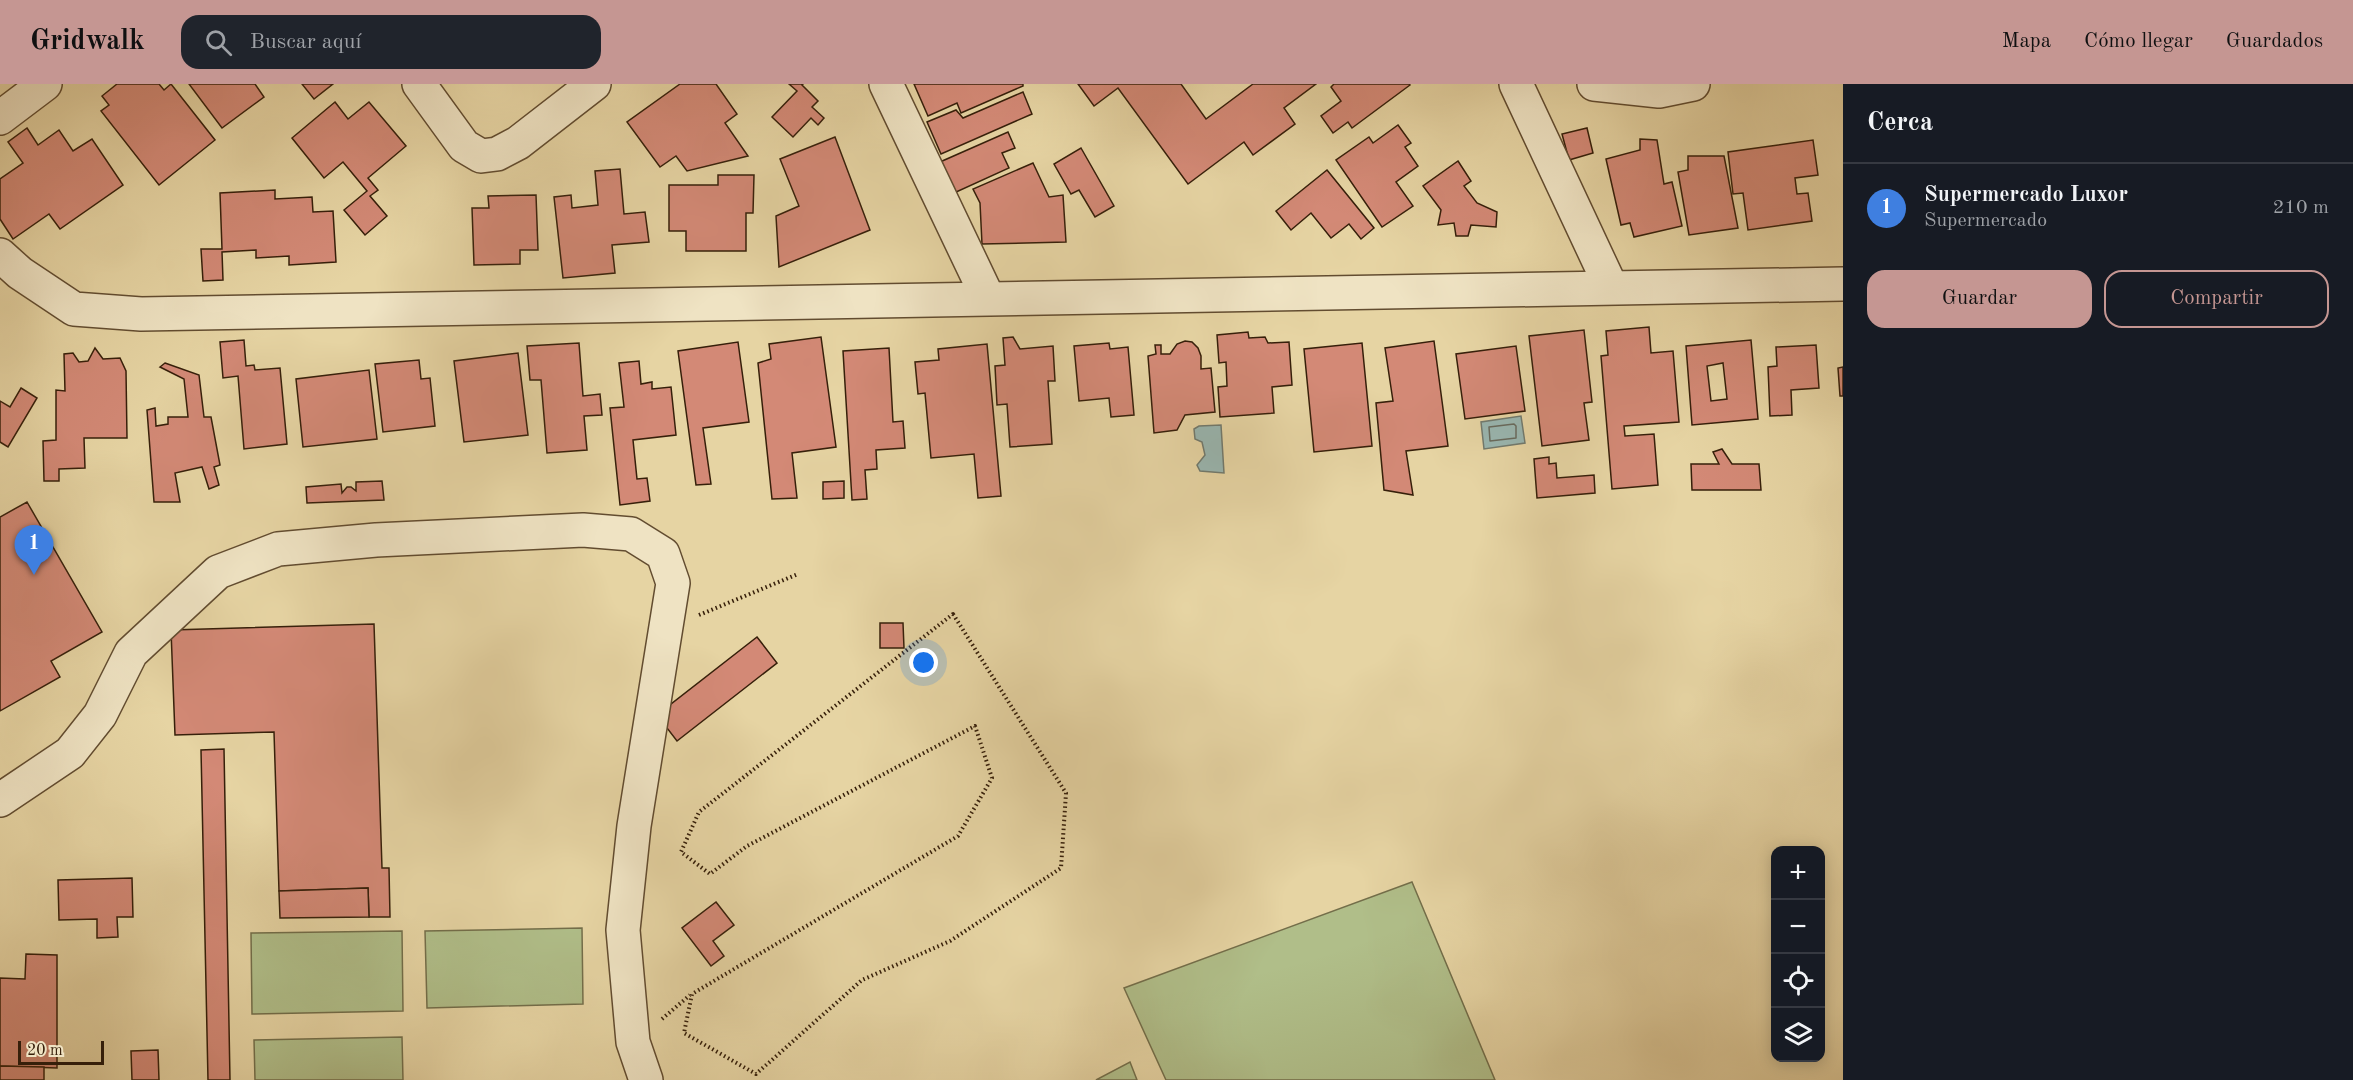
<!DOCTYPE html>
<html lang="es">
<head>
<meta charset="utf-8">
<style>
	:root { --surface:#171b24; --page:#20242c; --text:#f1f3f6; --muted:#9ea1a6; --line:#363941; --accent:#c59692 }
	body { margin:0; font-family:"Old Standard TT",serif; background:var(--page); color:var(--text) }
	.controls { position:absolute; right:18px; bottom:18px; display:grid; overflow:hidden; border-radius:12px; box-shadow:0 3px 15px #0003 }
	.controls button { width:54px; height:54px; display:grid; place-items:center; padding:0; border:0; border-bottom:2px solid var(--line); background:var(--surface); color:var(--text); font:30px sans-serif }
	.scale { position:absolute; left:18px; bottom:15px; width:86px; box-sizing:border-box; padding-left:6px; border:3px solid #361f0a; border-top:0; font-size:16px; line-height:21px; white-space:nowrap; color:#361f0a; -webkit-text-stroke:4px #efe3c3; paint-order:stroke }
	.you { position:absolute; left:924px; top:579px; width:21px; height:21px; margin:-15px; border:4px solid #fff; border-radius:50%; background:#1a73e8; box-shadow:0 0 0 9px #1a73e833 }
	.badge { display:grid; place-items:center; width:39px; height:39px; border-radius:50%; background:var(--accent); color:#fff; font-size:20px; font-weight:700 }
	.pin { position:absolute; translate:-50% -50px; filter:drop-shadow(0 2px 3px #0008) }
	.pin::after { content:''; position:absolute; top:32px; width:21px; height:18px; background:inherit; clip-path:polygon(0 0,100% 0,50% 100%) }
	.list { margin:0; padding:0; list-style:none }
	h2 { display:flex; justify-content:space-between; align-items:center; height:78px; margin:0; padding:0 24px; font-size:26px }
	h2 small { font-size:20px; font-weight:400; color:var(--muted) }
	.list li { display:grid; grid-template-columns:39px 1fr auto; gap:18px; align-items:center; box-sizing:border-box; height:90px; padding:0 24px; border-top:2px solid var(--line) }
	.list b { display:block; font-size:22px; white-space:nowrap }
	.list p { margin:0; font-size:20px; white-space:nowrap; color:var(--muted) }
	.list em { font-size:20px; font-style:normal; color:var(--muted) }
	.actions { display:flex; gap:12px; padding:18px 24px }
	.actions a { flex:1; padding:14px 0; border:2px solid var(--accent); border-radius:18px; text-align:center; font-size:21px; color:var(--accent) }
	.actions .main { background:var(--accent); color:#111 }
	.icon { flex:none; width:33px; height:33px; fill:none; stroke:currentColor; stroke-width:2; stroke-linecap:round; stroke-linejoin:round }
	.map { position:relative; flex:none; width:1843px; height:996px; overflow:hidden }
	header { display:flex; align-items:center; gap:36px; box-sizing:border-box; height:84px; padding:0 30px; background:var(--accent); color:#111 }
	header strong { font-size:28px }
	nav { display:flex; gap:33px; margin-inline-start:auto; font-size:21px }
	.search { width:420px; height:54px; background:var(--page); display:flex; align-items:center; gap:15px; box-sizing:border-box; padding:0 21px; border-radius:18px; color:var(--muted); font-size:22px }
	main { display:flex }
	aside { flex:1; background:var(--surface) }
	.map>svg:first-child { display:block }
</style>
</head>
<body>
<header>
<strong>Gridwalk</strong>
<div class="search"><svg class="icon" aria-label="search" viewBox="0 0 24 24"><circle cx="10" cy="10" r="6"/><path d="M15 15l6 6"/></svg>Buscar aquí</div>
<nav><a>Mapa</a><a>Cómo llegar</a><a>Guardados</a></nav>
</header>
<main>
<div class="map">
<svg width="1843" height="996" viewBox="0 0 1843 996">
	<rect width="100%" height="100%" fill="#e6d4a3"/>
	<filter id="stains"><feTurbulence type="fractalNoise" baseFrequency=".00333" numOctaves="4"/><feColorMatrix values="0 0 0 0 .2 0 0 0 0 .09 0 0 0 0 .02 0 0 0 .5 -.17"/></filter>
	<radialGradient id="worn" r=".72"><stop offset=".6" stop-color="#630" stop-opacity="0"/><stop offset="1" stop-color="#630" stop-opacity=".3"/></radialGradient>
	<g fill="#b0be89" stroke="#736e4a" stroke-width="1.5">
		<path d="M1412,798l83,198h-329l-42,-92z"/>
		<path d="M582,844l1,76 -156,4 -2,-77z"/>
		<path d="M402,847l1,80 -151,3 -1,-81z"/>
		<path d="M402,953l1,43h-148l-1,-40z"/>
		<path d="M1130,978l7,18h-41z"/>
	</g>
	<g fill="#99b6b0" stroke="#717a6e" stroke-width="1.5">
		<path d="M1521,332l4,27 -41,6 -3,-27z"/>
		<path d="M1221,341l3,48 -24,-2 -3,-6 8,-10 -3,-13 -7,-3 -1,-10 5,-3z"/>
	</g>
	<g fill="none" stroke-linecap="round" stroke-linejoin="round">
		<path stroke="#686a5d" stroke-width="1.5" d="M1514,340l2,2v12l-26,3 -1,-14z"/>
	</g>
	<g fill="#d38976" stroke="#361f0a" stroke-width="1.5" fill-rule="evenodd">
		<path d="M117,0h42l5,6 7,-6 44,56 -56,45 -58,-74 8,-6 -7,-9z"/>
		<path d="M189,0h66l9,13 -42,31z"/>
		<path d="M302,0h31l-19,15z"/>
		<path d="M680,0h36l21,30 -12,9 23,33 -61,15 -11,-15 -16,11 -33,-45z"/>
		<path d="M789,0h14l-1,1 16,16 -6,6 12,11 -6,7 -7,-7 -18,19 -21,-20 25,-26z"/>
		<path d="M914,0h109v2l-62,27 -4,-10 -29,13z"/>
		<path d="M1078,0h103l25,35 47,-35h63l-32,24 11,16 -42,31 -9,-13 -56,42 -70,-96 -24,18z"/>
		<path d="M1334,0h75l1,1 -58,43 -4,-6 -15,11 -12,-17 20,-15 -10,-14z"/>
		<path d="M1023,8l9,22 -91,40 -14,-32 29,-12 7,8z"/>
		<path d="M335,18l13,17 21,-17 37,44 -38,32 10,12 -8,6 17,20 -22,19 -21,-25 23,-19 -24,-29 -19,16 -32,-40z"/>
		<path d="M1398,41l13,18 -6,4 13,19 -22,16 17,24 -31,21 -46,-67 33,-23 4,6z"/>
		<path d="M27,44l11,17 21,-15 14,21 19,-12 31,46 -63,44 -11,-15 -36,25 -13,-20v-40l23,-16 -15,-21z"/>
		<path d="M1587,44l6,25 -24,7 -7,-26z"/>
		<path d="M1008,48l7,16 -13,5 7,15 -55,25 -14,-31z"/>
		<path d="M835,53l35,93 -91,37 -3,-51 23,-10 -19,-47z"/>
		<path d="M1640,55l17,1 7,44 8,-2 10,44 -48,11 -4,-14 -9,2 -15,-66 34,-9z"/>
		<path d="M1813,56l5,35 -23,3 2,16 11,-1 4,28 -64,9 -5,-37 -10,1 -5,-42z"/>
		<path d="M1081,64l33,58 -19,11 -16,-27 -8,4 -17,-30z"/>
		<path d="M1688,72h36l14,72 -49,7 -11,-63 10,-2z"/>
		<path d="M1458,77l13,20 -7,5 13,17 20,9 -1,15 -25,-2 -3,11h-12l-2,-13 -16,2 3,-15 -18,-24z"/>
		<path d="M1033,79l16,34 14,-2 3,47 -84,2 -2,-41 -7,-14z"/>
		<path d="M620,85l4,45 21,-2 4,30 -37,3 3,28 -52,5 -9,-81 17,-2 1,13 26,-3 -3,-34z"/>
		<path d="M1327,86l47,58 -13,11 -12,-15 -18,14 -20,-25 -20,17 -15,-19z"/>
		<path d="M718,91h36l-1,38h-7v38h-60v-20h-17v-46h49z"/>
		<path d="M275,106v9l37,-2 1,15 20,-1 3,51 -47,3v-9l-33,2v-8l-34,2 1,28 -20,1 -2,-32h21l-2,-56z"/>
		<path d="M536,111l2,55h-18v14l-46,1 -2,-57h17l-1,-12z"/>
		<path d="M1649,243l2,26 22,-2 6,71 -55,4 1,10 29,-2 4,51 -46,4 -11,-133 7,-1 -2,-24z"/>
		<path d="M1584,246l8,72 -8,1 5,37 -47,6 -13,-110z"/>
		<path d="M1248,248l1,6 16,-1 3,6 21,-1 3,43 -20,2 2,26 -54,4 -2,-30 9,-1 -1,-24 -7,1 -2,-28z"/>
		<path d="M821,253l15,110 -44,6 5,45 -25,1 -14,-136 13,-4 -2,-15z"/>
		<path d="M1013,253l7,12 33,-3 2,35h-7l4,63 -42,3 -3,-43 -10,1 -2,-39 10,-1 -2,-27z"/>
		<path d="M244,256l2,26 8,-1 1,5 25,-2 7,76 -43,5 -6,-73 -15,2 -3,-36z"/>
		<path d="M1751,256l7,79 -66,6 -6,-79zM1723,279l4,36 -16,2 -4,-35z"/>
		<path d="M1185,257l7,1 6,6 3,8v13l10,-1 4,44 -30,3 -8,15 -23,3 -6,-77 8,-2 -1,-9h6v9h9l7,-10z"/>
		<path d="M1434,257l14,105 -42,5 7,44 -29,-5 -8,-87 17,-2 -8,-53z"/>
		<path d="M738,258l11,80 -46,6 8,56 -15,1 -18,-134z"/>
		<path d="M579,259l4,53 17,-2 2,21 -18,1 3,34 -40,3 -6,-73h-11l-3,-34z"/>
		<path d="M1109,259l1,6 18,-2 6,68 -23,2 -2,-19 -30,3 -5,-55z"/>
		<path d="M1362,259l10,103 -58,6 -10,-103z"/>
		<path d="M987,260l14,152 -23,2 -4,-44 -43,4 -6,-65 -7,1 -3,-32 24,-2 -1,-11z"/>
		<path d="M1816,261l3,43 -28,2 1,25 -22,1 -2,-49 9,-1 -1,-19z"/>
		<path d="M1516,262l9,65 -60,8 -9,-65z"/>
		<path d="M95,264l8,11 17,-1 6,13 1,67h-43l1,30 -26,1v12h-15l-1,-40 13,-1v-50l9,1 -1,-37 9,-1 6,9 9,-1z"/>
		<path d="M889,264l4,74 10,-1 2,27 -29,2 1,19 -12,1 2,29 -15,1 -9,-149z"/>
		<path d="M518,269l10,82 -64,7 -10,-81z"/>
		<path d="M419,276l2,19 9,-1 5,48 -52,6 -8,-68z"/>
		<path d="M639,277l2,23 11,-2v7l19,-2 5,48 -43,5 4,39 10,-1 3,23 -30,4 -10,-97 14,-1 -5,-44z"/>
		<path d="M165,279l34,12 5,42h7l9,48 -6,2 5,18 -10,4 -7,-22 -27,6 5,29h-26l-7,-92 8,-2 1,18 12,-2v-7h20l-4,-38 -24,-12z"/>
		<path d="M1843,283v29h-3l-2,-28z"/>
		<path d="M369,286l8,69 -74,8 -7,-68z"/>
		<path d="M21,304l16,10 -29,49 -8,-5v-41l10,6z"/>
		<path d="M1722,365l10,15h27l2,26h-69l-1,-26h28l-6,-12z"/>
		<path d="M1549,373v7l7,-1 1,15 37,-3 1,18 -58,5 -3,-39z"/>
		<path d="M382,397l2,19 -77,3 -1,-16 35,-3 1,9 5,-6h4l5,4v-9z"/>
		<path d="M844,397v17l-21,1v-17z"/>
		<path d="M27,418l75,130 -51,29 9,16 -60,34v-194z"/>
		<path d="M880,539h23l1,25h-24z"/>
		<path d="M374,540l8,244h7l1,49h-21l-1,-29 -89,3 -5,-159 -99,3 -4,-105z"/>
		<path d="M757,553l20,26 -100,78 -20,-26z"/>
		<path d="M224,665l6,331h-22l-7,-330z"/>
		<path d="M132,794l1,39h-16l1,20 -21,1v-19l-38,1 -1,-40z"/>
		<path d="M368,804l1,29 -89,1 -1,-27z"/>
		<path d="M716,818l18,23 -21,16 11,15 -13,10 -29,-38z"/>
		<path d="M26,870l31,1v113l-57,-2v-88l25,1z"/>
		<path d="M158,966l1,30h-27l-1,-29z"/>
		<path d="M0,982l44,1v13h-44z"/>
	</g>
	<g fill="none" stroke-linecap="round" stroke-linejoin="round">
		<g stroke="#624c30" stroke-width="36">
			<g id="street">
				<path d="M419,0l45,62 17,10 16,-2 21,-11 76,-59"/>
				<path d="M886,0l102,214"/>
				<path d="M1516,0l95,203"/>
				<path d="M1594,0l65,7 34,-7"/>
				<path d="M0,34l45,-34"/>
				<path d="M0,171l20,18 54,36 67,5 1702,-30"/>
				<path d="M0,716l70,-47 30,-38 31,-62 87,-81 60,-23 98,-9 207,-10 48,4 32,20 10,29 -39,243 -11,104 10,112 13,38"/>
			</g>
		</g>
		<g stroke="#361f0a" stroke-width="4" stroke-dasharray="1.5 3" stroke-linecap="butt">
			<path d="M953,530l113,179 -5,75 -111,73 -88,39 -106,94 -72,-41 8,-39 266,-158 34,-58 -17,-52 -228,120 -37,28 -29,-22 18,-40z"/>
			<path d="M699,531l99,-41"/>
			<path d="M662,935l28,-24"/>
		</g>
		<use href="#street" stroke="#efe3c3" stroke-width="33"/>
	</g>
	<rect width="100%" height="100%" filter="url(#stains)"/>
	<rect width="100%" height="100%" fill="url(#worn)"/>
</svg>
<div class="controls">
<button>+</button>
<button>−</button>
<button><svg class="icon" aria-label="locate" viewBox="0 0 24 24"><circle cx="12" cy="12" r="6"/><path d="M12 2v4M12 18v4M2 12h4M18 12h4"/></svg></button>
<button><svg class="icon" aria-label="layers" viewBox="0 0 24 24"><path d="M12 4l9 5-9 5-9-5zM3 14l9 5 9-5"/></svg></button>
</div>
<div class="scale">20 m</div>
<div class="you"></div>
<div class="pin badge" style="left:34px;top:491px;background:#3f7fe0">1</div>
</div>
<aside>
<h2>Cerca<small></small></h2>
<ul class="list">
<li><span class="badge" style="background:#3f7fe0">1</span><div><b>Supermercado Luxor</b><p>Supermercado</p></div><em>210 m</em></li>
</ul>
<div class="actions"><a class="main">Guardar</a><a>Compartir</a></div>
</aside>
</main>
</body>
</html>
